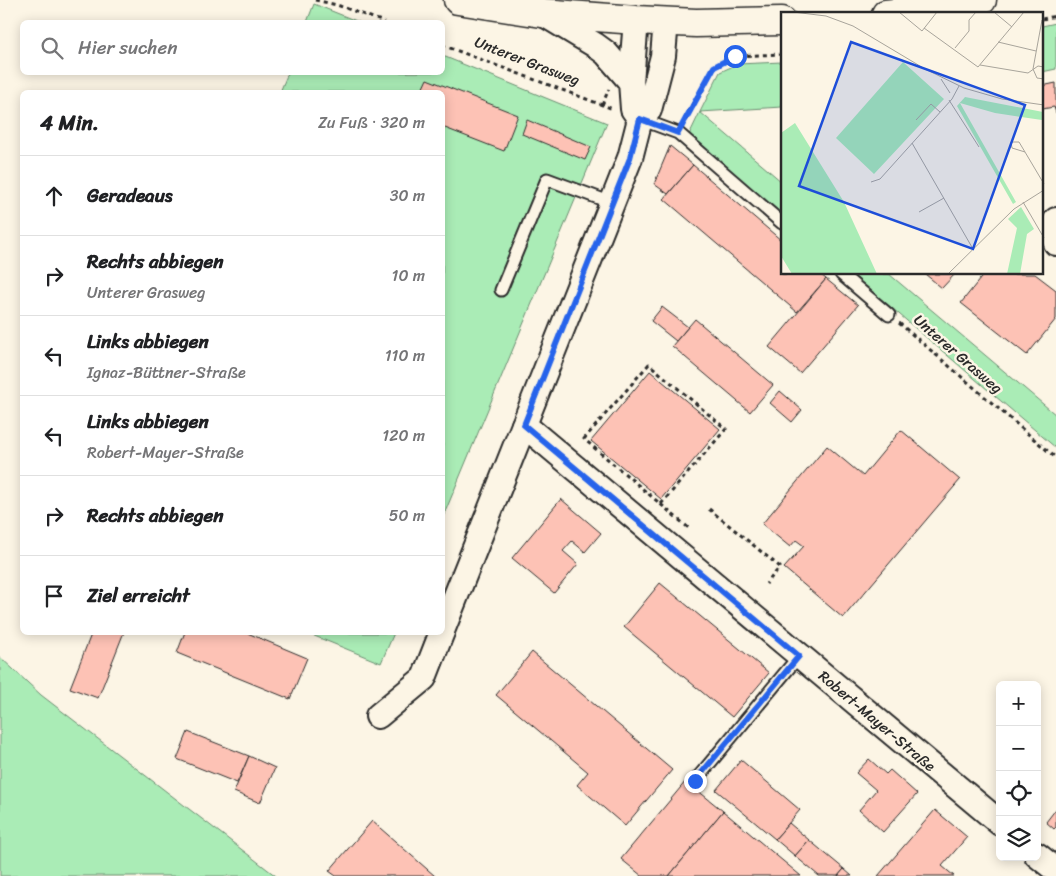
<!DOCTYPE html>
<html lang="de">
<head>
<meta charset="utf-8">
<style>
	:root { --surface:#fff; --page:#f6f6f6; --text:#202124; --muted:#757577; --line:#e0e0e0 }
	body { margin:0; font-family:Sriracha,sans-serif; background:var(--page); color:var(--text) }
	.controls { position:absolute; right:15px; bottom:15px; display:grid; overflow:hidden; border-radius:8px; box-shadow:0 2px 12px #0003 }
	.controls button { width:45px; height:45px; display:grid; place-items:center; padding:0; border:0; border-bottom:1px solid var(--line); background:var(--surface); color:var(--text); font:25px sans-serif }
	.stop { position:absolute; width:15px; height:15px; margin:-11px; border:4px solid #2563eb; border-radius:50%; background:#fff }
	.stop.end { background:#2563eb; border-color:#fff; box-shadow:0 1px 5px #0008 }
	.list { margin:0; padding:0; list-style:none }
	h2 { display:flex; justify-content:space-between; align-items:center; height:65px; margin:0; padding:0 20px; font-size:21px }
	h2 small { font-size:16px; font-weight:400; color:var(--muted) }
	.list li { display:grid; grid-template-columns:32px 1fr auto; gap:15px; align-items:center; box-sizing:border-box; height:80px; padding:0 20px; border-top:1px solid var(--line) }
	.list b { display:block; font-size:19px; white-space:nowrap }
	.list p { margin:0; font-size:16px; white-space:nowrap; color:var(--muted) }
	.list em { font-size:16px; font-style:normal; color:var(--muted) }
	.icon { flex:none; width:28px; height:28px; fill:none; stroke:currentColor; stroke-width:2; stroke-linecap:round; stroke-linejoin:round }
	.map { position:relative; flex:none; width:1056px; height:876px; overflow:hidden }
	.search { position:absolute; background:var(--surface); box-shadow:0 2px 12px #0003; left:20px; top:20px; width:425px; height:55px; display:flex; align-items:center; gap:12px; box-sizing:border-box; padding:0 18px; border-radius:8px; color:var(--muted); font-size:19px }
	.panel { position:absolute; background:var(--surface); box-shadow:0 2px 12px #0003; left:20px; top:90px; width:425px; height:545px; border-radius:8px }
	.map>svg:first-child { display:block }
</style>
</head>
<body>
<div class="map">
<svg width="1056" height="876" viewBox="0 0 1056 876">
	<rect width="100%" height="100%" fill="#fcf5e5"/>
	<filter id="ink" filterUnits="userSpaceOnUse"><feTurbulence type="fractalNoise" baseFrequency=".02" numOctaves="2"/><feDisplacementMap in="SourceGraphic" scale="10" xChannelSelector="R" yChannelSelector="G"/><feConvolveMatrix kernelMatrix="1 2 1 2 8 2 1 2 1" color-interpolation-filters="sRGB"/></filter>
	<g filter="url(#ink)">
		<g fill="#aaecb6" stroke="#6a8c70">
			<path d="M314,4l45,18h-52z"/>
			<path d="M1056,23v46l-14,3v-46z"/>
			<path d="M443,56l164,67 -164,394 -1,-425h-162l8,-19 154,-1z"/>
			<path d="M782,62v45l-82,5 82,70v33l-93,-80 11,-23 20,-40 18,-8z"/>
			<path d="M852,274h37l167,141v33z"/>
			<path d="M307,633h87l-13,30z"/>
			<path d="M0,657l41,38 235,181h-276z"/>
		</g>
		<g fill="#fdc2b5" stroke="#2b2b2b">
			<path d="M427,79l91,36 -14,36 -59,-23 -3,4v-40h-21z"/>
			<path d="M1056,83v30l-2,-6 -12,2v-23z"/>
			<path d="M527,120l64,27 -6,13 -63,-26z"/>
			<path d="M670,146l23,19 -25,29 -14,-10z"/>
			<path d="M693,165l89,76v33h38l6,5 -29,33 -133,-113z"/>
			<path d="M925,274h30l-13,14z"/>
			<path d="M984,274h51l21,16v29l-29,36 -66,-52z"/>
			<path d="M826,279l32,26 -58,68 -31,-26z"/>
			<path d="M662,307l26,20 -12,14 -25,-20z"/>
			<path d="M695,319l78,66 -23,27 -78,-66z"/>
			<path d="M650,371l70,58 -59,70 -70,-58z"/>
			<path d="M780,391l22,19 -10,12 -22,-19z"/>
			<path d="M901,430l59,50 -117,138 -59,-50 20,-22 -8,-6 -6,7 -28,-23 65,-78 36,30z"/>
			<path d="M561,499l40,34 -16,19 -13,-11 -9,10 15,13 -24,29 -42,-35z"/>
			<path d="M660,583l109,90 -37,44 -108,-90z"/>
			<path d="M92,632h32l-26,66 -28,-10z"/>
			<path d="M185,632h60l62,26 -17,41 -113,-46z"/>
			<path d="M532,652l140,118 -47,56 -48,-41 11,-13 -92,-77z"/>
			<path d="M188,732l61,24 -12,27 -60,-24z"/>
			<path d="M249,756l26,12 -15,35 -26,-11z"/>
			<path d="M869,759l17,15 4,-4 27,24 -34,38 -24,-22 17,-20 -20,-17z"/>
			<path d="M741,760l59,50 -25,29 -59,-49z"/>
			<path d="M686,781l37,30 -54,65h-27l-21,-17z"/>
			<path d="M1056,809v18l-2,2 -8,-7z"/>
			<path d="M935,810l32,27 -25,29 12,10h-76z"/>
			<path d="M723,811l78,65h-132z"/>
			<path d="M372,821l63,55h-99l-7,-5z"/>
			<path d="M789,823l20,17 -14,16 -20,-17z"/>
			<path d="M809,840l35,29 -6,7h-19l-24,-20z"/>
			<path d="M844,869l8,7h-14z"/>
		</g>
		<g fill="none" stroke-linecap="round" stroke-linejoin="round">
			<g stroke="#2b2b2b" stroke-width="15">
				<g id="lane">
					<path d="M640,119l38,14 104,90"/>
					<path d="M841,274l48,41"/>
					<path d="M501,290l46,-111 65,24"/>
					<path d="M695,781l104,-125"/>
				</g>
			</g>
			<g stroke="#2b2b2b" stroke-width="28">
				<g id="street">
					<path d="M542,13l53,32 11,8 25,29"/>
					<path d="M636,20l-5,62 2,27 7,10"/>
					<path d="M1056,220c-4,7 -4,16 0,23"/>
					<path d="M524,425l476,398"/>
					<path d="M442,631l188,-473 10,-39 9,-9 14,-54 3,-35"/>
					<path d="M378,716l46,-38 18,-46"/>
					<path d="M1037,855l19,15"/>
				</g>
			</g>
			<g stroke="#2b2b2b" stroke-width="31">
				<g id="secondary">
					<path d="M458,0l84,13 94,7 60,3 86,-2"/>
					<path d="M886,14l33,-4 63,-10"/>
				</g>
			</g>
			<g stroke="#2b2b2b" stroke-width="3" stroke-dasharray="4 4" stroke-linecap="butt">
				<path d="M315,0l22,5 47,17"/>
				<path d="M1042,19l14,-3"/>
				<path d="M442,45l171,64"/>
				<path d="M602,105l7,-16"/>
				<path d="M685,120l29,-53 21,-11 47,-2"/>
				<path d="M899,323l157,135"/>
				<path d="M661,504l65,-75 -77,-65 -65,75 107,91"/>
				<path d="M709,509l71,58 -14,17"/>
			</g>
			<use href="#lane" stroke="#fcf5e5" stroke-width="11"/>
			<use href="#street" stroke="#fcf5e5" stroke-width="24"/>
			<use href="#secondary" stroke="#fcf5e5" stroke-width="28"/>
		</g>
	</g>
	<g fill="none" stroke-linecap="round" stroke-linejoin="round" filter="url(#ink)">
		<path stroke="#2563eb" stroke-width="6" d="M695,781l104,-125 -275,-231 106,-267 10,-39 38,14 36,-66 21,-11"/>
	</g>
	<g text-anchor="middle" stroke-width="5" stroke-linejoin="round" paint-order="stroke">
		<g font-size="15" fill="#2b2b2b" stroke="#fcf5e5">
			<text transform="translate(527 61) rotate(21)" y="5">Unterer Grasweg</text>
			<text transform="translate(958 354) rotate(41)" y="5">Unterer Grasweg</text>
			<text transform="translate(877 721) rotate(40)" y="5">Robert-Mayer-Straße</text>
		</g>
	</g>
	<g transform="translate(781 12)">
		<rect width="262" height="262" fill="#fcf5e5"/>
		<path d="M122,50l41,37 -70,75 -38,-36zM184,85l78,15 -1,8 -47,-7 -35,-10 56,99 -3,2 -56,-98zM14,111l49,79 33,72h-85l-11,-18v-123zM240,195l13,22 -7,5 -7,40h-13l10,-46 -9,-9z" fill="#aaecb6"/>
		<path fill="none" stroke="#a8a49b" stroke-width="1" d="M12,0l33,4 27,10 72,43 39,19 38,11 42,6M118,0l23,19 15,-19M213,0l18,15M261,8l-9,49 4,9 7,1M143,16l54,39 46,-55M217,30l38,9M174,36l14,-17v-11l7,-8M199,53l48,8 10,-7 6,1M160,67l9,14M168,88l30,47M135,108l15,-16 9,8M131,131l61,106M244,140l-13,-4 -1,-6h8l6,10 19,32M90,170l9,-3 72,-80 7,-13M242,190l21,36M138,200l25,-14M167,262l66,-65 30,-19"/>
		<path fill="#1d4ed8" fill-opacity="0.15" stroke="#1d4ed8" stroke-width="2.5" d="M70,30l174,63 -52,144 -174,-63z"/>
		<rect width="262" height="262" fill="none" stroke="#2b2b2b" stroke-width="2.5"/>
	</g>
</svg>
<div class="controls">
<button>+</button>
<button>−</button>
<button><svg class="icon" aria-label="locate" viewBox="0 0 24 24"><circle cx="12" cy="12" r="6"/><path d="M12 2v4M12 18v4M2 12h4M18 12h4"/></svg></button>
<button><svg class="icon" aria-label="layers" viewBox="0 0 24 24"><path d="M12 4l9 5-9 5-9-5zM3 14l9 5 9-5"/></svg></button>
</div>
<div class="stop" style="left:735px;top:56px"></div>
<div class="stop end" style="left:695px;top:781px"></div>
<div class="search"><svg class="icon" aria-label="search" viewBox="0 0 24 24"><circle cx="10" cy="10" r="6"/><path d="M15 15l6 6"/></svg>Hier suchen</div>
<section class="panel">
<h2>4 Min.<small>Zu Fuß · 320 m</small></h2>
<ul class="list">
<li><svg class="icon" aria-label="ahead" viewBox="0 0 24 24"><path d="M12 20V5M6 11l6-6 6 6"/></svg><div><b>Geradeaus</b></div><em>30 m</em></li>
<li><svg class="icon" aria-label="right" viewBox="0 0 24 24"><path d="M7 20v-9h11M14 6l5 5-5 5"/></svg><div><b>Rechts abbiegen</b><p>Unterer Grasweg</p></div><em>10 m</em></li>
<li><svg class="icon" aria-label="left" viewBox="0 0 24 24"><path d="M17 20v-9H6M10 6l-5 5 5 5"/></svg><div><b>Links abbiegen</b><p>Ignaz-Büttner-Straße</p></div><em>110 m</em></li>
<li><svg class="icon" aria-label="left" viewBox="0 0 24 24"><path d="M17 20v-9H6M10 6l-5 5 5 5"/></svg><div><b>Links abbiegen</b><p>Robert-Mayer-Straße</p></div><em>120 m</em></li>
<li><svg class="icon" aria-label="right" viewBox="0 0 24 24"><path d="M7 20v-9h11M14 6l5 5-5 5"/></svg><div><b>Rechts abbiegen</b></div><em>50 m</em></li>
<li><svg class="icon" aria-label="arrive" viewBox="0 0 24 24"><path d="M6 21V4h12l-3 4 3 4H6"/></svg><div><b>Ziel erreicht</b></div></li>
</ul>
</section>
</div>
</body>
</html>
